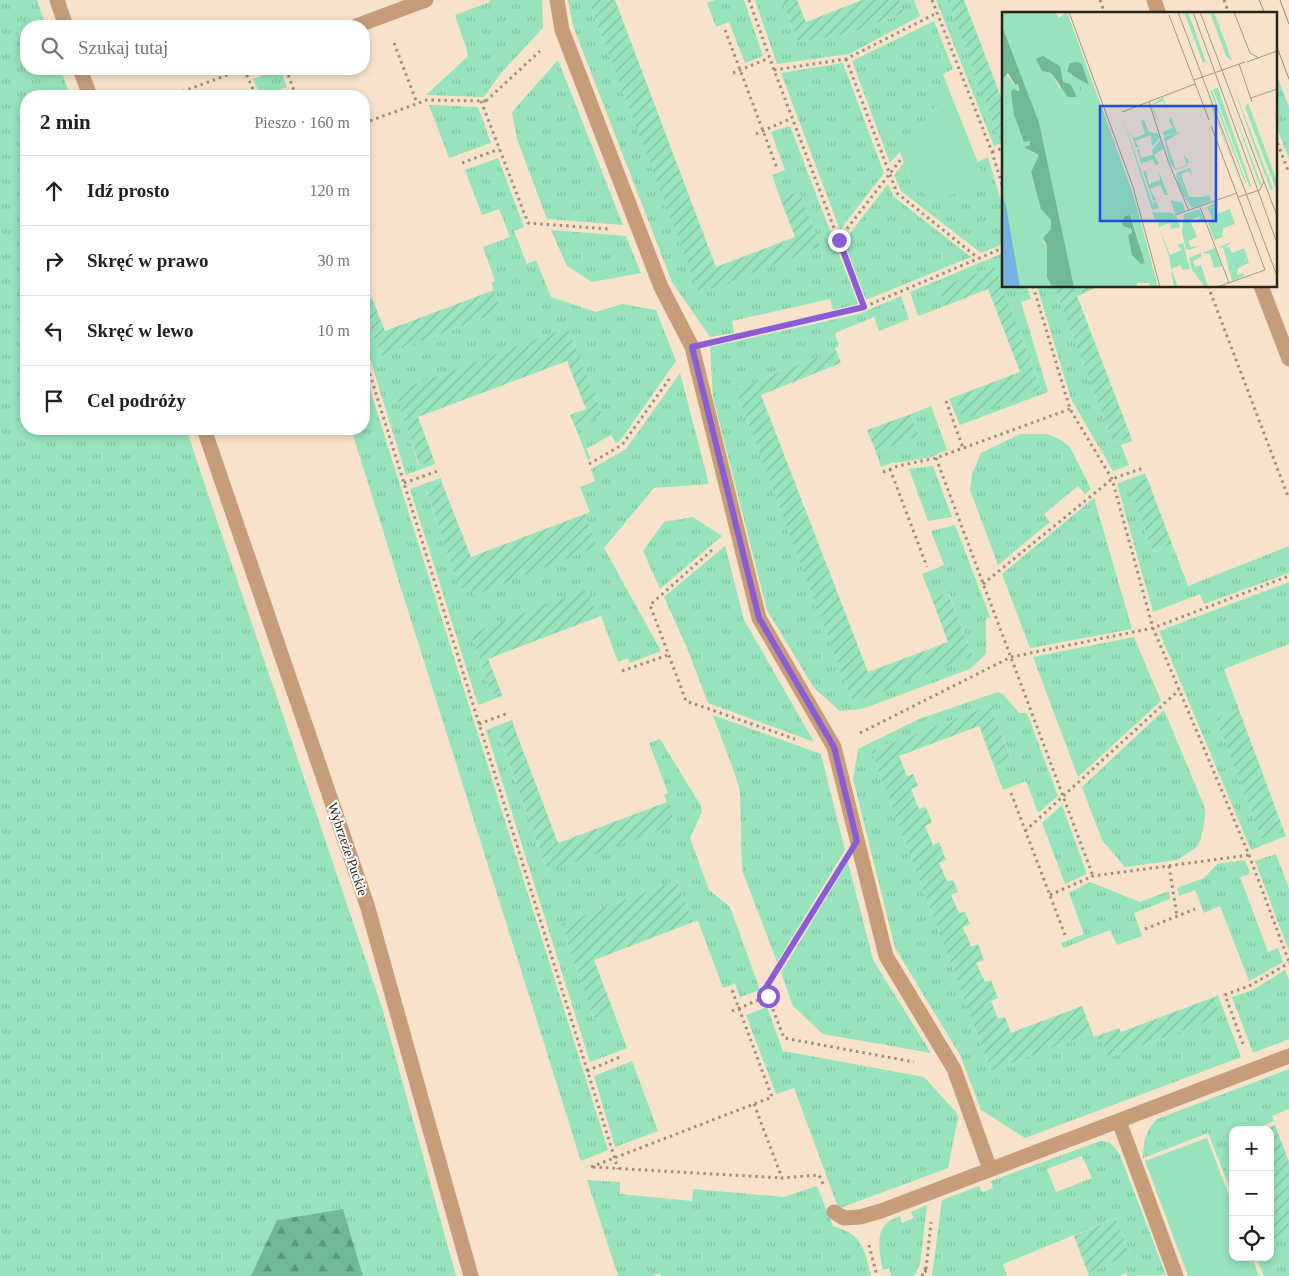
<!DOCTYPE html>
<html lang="pl">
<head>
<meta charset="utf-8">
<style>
	:root { --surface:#fff; --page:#f6f6f6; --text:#202124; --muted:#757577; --line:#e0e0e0 }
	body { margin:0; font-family:Georgia,serif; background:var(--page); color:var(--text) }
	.controls { position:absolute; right:15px; bottom:15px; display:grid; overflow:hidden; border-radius:10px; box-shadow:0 2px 8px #0003 }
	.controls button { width:45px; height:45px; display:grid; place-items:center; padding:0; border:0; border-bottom:1px solid var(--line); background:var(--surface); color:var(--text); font:25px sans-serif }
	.stop { position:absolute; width:15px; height:15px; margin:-11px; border:4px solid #8a5cd6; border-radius:50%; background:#fff }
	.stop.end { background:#8a5cd6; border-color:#fff; box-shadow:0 1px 5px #0008 }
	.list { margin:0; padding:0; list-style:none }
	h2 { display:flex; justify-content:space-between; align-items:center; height:65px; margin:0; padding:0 20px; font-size:21px }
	h2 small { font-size:16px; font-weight:400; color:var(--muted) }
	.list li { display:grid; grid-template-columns:32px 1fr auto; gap:15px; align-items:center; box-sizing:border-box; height:70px; padding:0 20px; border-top:1px solid var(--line) }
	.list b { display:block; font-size:19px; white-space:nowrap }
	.list em { font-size:16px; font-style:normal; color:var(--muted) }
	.icon { flex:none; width:28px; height:28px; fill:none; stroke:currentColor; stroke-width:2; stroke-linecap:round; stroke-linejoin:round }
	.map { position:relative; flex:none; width:1289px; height:1276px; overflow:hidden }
	.search { position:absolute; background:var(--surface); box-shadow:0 2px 8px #0003; left:20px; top:20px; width:350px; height:55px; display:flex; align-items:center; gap:12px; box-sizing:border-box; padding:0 18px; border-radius:20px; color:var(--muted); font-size:19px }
	.panel { position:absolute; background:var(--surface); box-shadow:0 2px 8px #0003; left:20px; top:90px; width:350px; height:345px; border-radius:20px }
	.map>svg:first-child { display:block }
</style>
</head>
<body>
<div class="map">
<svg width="1289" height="1276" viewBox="0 0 1289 1276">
	<defs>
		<pattern id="grass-tufts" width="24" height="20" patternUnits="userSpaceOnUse" patternTransform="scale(1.25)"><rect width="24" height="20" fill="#96e3bc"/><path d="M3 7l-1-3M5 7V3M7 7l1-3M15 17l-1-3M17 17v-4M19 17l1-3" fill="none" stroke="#81c3a1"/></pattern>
		<pattern id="forest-firs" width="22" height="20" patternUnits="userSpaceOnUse" patternTransform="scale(1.25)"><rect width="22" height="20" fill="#6fba95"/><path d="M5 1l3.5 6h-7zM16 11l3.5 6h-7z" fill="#5b9779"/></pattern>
		<pattern id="garden-furrows" width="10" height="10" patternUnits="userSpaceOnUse" patternTransform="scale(1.25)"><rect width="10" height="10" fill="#96e3bc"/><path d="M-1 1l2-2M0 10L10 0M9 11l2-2" fill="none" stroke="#81c3a1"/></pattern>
	</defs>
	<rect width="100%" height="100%" fill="#f7e3cb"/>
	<g fill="url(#grass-tufts)" fill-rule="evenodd">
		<path d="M0,0h37l9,26h-20v43h35l9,27h-44v333h160l196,579 74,268h-93l-20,-67 -65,11 -27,56h-251z"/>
		<path d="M490,0h52l1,28 -42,45 -17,24 -58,-2 41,-38 1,-3 -13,-39 35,-13z"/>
		<path d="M568,0h20l111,292 122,-45 -22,-56 -19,7 -8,-23 13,-5 -14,-38 19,-6 68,178 -25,6 -3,-11 -98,22 2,12 -24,4 -38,-55 -99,-256z"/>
		<path d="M715,0h29l19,56 -18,7 -16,-41 -13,5 -9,-24z"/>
		<path d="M755,0h27l16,42 50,-8 56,-21 -5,-13h15l6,16 -71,38 -72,10z"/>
		<path d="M936,0h11l52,138 4,-1v6l-9,3z"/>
		<path d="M934,21l19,48 -10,5 6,16 -49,62 -10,11 -38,-102z"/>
		<path d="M558,60l65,165 -76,-6 -30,-80 -5,-27z"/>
		<path d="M843,63l41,110 -44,57 -59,-157z"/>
		<path d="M280,69l7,18 -9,3 2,6h-19l-8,-17z"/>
		<path d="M1275,71l14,36v52l-14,-36z"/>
		<path d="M429,105l49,2 13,36 -42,15z"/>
		<path d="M988,157l15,50v37l-22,9 -80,-62 -7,-16 10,-12 8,21 73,-1 -8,-21z"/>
		<path d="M498,158l26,69 -10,4 13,33 9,-4 15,37 45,15 26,-8 34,6 20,51 -56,80 -4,2 -5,-8 -25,14 5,9 -3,2 -13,-34 27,-11 -34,-88 -172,65 22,73 16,-5 1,4 -29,11 -42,-136v-29l17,46 121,-45 -11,-28 4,-2 -12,-34 27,-10 -11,-28 -17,6 -17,-45z"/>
		<path d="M888,184l5,12 78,61 -105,43 -22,-59z"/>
		<path d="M551,230l75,6 15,37 -49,9 -25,-16z"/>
		<path d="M1003,253v33h24l4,13 -10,3 27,90 -88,33 -11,-26 5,-2 9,22 78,-30 -46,-123 -57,22 7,18 -27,10 -8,-24z"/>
		<path d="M1037,286h17l59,157 18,-6 1,4 -11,4 8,20 -16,6 -42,-72z"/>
		<path d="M901,296l8,23 -30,12 -5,-14 -39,16 4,13 -4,2 1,2 -101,39 118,313 120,-46 -24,-62 -17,5 -10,-25 22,-9 -13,-34 24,-6 35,92 -4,2v35l-16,15 -108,40 -22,2 -26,-23 -47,-78 -54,-213 -3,-50 149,-33z"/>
		<path d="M364,370l244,780 -27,11 -230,-732h13z"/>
		<path d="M680,373l29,111 -55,4 -50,60 57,103 -31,12 -2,-5 -10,4 -17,-46 -3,1 -10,-27 -117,43 20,62 10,-3 1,4 -24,9 -68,-216 31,-11 1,5 -16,7 33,98 11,-4 4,10 123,-47 -12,-33 5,-2 -10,-25 15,-6 -4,-12 35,-20z"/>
		<path d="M931,406l16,44 -16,7 -36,6 -1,-1 -13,5 -5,-15 43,-16 -8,-22z"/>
		<path d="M1020,434h27l14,6 9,7 21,42 -6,5 -7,-8 -34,28 6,8 -52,43 -28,-75 2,-16 9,-21z"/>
		<path d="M933,466l19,51 -24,4 -19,-52z"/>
		<path d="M1145,473l2,5 -18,7 24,67 19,-8 16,42 101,-40v27l-85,31 -4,-10 -47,18 -36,-128z"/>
		<path d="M1094,498l38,131 -102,19 -28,-74z"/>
		<path d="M693,517l29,19 -62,53 -17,-38 21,-29z"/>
		<path d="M725,546l19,74 70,122 -106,-39 -21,-55 -23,-51z"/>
		<path d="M1289,582v62l-65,25 15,41 -23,9 46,120 22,-8 2,5 -35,14 -92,-219z"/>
		<path d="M1134,637l27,64 -83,76 -45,-120z"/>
		<path d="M998,692l5,2 16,19h8l31,83 -20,17 -12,-32 -23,9 -9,-24 17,-7 -20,-54 -120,46 120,320 101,-38 2,4 7,3 7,18 113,-42 -7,-19 4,-2 23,62 -216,81 -44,-28 -21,-55 -65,-107 -42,-169 5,-30 61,-30z"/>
		<path d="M1164,710l41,98v9l-4,22 -4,8 -20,13 -52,7 -23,-27 -20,-53z"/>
		<path d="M713,715l108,39 24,96 -68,112 -35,-92 -2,-78 -3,-12z"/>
		<path d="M512,720l1,4 -16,7 51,141 119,-70 -3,-7 4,-2 -19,-50 11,-4 41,67 1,6 -12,26 19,52 21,17 30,83 -20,7 -5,-13 -12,4 -25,-67 -5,1 -16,-42 -116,44 33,95 20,-6 13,35 -37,14 -104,-332z"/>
		<path d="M1062,805l25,69 -22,10 -23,-61z"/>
		<path d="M1276,854l13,35v62l-34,-90z"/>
		<path d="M1245,860l5,14 -10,3 28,75 10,-4 5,14 -34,19 -29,-75 -16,7 -9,-23 -16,6 -2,-8 27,-10 13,-14z"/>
		<path d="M848,862l25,98 58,93 -108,-19 -30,-28 -12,-33z"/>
		<path d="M1090,882l50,20 29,-11 1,8 -36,14 8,23 -25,9 -7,-15 -47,18 -2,-5 23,-9 -15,-41z"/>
		<path d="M1285,970l4,10v59l-36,14 -21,-56 21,-7z"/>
		<path d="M767,1007l16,44 141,26 32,35 2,6 -10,50 -108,40 -2,-1 -44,-119 -18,6 -30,-79z"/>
		<path d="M632,1061l26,70 -43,16 -21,-71z"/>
		<path d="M1289,1069v40l-17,7 2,5 -22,9h-19v7l-5,2 5,13v44l-25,-63 -65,25c0,-16 3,-28 14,-39z"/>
		<path d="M1100,1141c11,0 14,5 20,14l46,120 -38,1 -2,-3 -7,3h-30l-1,-3 42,-18 -14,-37 -113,46 4,12h-75l10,-76 37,-14 3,6 11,-4 -2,-7zM1082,1156l10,22 -36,14 -9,-23z"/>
		<path d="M587,1180l33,2v12l72,7 1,-12 91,8 33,-11 16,40c5,2 10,3 15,6 16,8 19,28 23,44h-210l-1,-3 -8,3h-34z"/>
		<path d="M927,1205l-7,59 -6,12h-23l-2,-8 -6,2c-3,-13 -8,-36 3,-46 4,-4 9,-6 14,-8l2,7 12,-5 -3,-6z"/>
		<path d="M1289,1234v42h-25l-8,-19h14v-16z"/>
	</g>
	<path fill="url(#forest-firs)" d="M343,1209l20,67h-112l26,-56z"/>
	<g fill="#96e3bc">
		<path d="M949,90l37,93 -53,18 -21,-17 -12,-32z"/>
		<path d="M1207,1138l26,68v51h19l7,19h-71l-43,-115z"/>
	</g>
	<g fill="url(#garden-furrows)">
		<path d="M588,0h27l101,267 79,-30 -15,-39 19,-7 22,56 -122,46z"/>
		<path d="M782,0h15l9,22 56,-22h37l5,13 -56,21 -50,8z"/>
		<path d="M947,0h17l39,102v35l-4,2z"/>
		<path d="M995,266l46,123 -78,31 -9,-23 66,-25 -32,-83 -43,17 -7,-18z"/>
		<path d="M1054,286h46l-23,10 54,141 -18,6z"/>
		<path d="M494,290l8,21 -121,45 -17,-46v-9l8,-3 13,33z"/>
		<path d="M568,327l34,88 -27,11 -5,-11 16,-6 -19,-48 -149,56 16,43 -15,5 -24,-73z"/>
		<path d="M836,350l5,13 -80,32 107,277 80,-30 -16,-43 16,-6 25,63 -120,47 -118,-314z"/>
		<path d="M911,414l8,22 -43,16 -9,-22z"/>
		<path d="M1147,478l25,66 -19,8 -24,-67z"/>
		<path d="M442,483l29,74 114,-43 12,33 -123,48 -4,-10 -11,4 -33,-100z"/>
		<path d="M588,589l10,28 -110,42 13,33 -10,3 -20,-62z"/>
		<path d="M991,705l20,55 -17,6 -15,-40 -80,30 8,20 6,-2 5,12 -7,3 8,20 7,-2 6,16 -7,3 8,19 6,-3 7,18 -7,3 8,18 6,-1 5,12 -7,3 8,18 6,-1 5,12 -7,3 3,8h1l4,12 7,-3 6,16 -8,3 9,19 6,-2 7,18 -7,3 7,18 7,-2 6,16 71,-27 12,31 25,-9 2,4 93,-35 7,19 -113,42 -7,-18 -7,-3 -2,-4 -101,38 -120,-320z"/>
		<path d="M1239,710l45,121 -22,9 -46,-121z"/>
		<path d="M513,724l45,119 109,-41 8,22 -127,48 -51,-142z"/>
		<path d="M677,880l16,42 -99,38 20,53 -20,6 -33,-95z"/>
		<path d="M1275,1125l14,37v72l-19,7v-111h-6z"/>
		<path d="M1116,1218l14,37 -42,18 -14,-37z"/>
	</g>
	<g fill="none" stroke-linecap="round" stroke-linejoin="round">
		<g stroke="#9d8f7e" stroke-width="3" stroke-dasharray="2.5 4" stroke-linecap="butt">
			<path d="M749,0l25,70 90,237"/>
			<path d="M932,0l60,152 11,36"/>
			<path d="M1100,0l5,14"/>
			<path d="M1224,0l5,14"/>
			<path d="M725,30l52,138"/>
			<path d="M394,43l23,60"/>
			<path d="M846,59l51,134 81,65"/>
			<path d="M244,69l12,27"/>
			<path d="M286,69l10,27"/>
			<path d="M774,70l72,-11 91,-46"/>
			<path d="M733,73l36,-15"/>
			<path d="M170,96l74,-27"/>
			<path d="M481,101l47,122 80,6"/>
			<path d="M486,101l54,-50"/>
			<path d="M364,123l63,-23 59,1"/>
			<path d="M756,134l36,-16"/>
			<path d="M1275,137l14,36"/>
			<path d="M992,152l11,-4"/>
			<path d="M462,163l37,-14"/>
			<path d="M839,239l63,-81"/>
			<path d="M1033,286l37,123 42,70 41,149 96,227 40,107"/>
			<path d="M1208,286l81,213"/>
			<path d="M719,341l145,-34 139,-59"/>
			<path d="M364,355l254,814"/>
			<path d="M946,401l17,47"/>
			<path d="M936,458l157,418"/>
			<path d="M589,464l33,-19 48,-67"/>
			<path d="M890,469l37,98"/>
			<path d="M883,472l15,-6 38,-8 134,-49"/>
			<path d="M404,483l34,-12"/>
			<path d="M712,550l-62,55 36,96 109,38"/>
			<path d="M983,584l129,-105 31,-11"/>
			<path d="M622,671l46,-16"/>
			<path d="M479,724l29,-11"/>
			<path d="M860,733l151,-76 142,-29 136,-52"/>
			<path d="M1011,793l54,142"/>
			<path d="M1025,831l154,-141"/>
			<path d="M1169,866l8,50"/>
			<path d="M836,875l-71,114 19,49 130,24"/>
			<path d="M1050,895l43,-19 156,-21"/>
			<path d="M1145,929l50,-20"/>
			<path d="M732,1011l36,-15"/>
			<path d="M1243,1044l-18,-49 26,-10 38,-22"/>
			<path d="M587,1071l33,-14"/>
			<path d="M754,1104l28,74 37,-3 5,11"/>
			<path d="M591,1167l181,-70 -40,-107"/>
			<path d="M593,1167l189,11"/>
			<path d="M869,1245l8,31"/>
			<path d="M926,1269l5,-47"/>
			<path d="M922,1276l4,-9 -1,9"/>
		</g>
		<g stroke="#c69c79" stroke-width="15">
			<path d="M57,0l9,26"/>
			<path d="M557,0l5,30 99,257 31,60 67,271 75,129 52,209 68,113 36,100"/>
			<path d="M1154,0l5,14"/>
			<path d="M356,26l70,-26"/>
			<path d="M80,69l10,27"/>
			<path d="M1261,286l28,73"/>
			<path d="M204,429l163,476 104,371"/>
			<path d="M1119,1121l57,155"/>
			<path d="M834,1212l10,6 16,-1 21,-6 408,-155"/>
		</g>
		<g stroke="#998b7a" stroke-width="1">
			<path d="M1259,0l6,14"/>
			<path d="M1280,0l9,24"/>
			<path d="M1275,42l14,37"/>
		</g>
	</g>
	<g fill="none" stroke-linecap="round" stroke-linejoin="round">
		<path stroke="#8a5cd6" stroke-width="6" d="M768,996l-3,-7 92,-148 -23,-94 -75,-129 -67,-271 172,-40 -25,-67"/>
	</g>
	<g text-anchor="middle" stroke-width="4" stroke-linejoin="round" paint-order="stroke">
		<g font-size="14" fill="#2b241b" stroke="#fff">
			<text transform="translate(348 849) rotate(71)" y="5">Wybrzeże Puckie</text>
		</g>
	</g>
	<g transform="translate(1002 12)">
		<rect width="275" height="275" fill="#f7e3cb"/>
		<path d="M0,0h53l4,6 8,-6 67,185 24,90h-8l-1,-4h-12v4h-63l-35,-165 -37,-96zM41,44l17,10v11l3,5 -3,7 -9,-16 -9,-2 -3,-8zM129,203l14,48 -13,-8v-22l-7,-17zM182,0h4l18,50 -3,1zM208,0h4l18,49 -6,-5zM3,60l9,13 4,-1 -4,31 10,26h6v4l-6,2 15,8 -8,17 4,16 16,32v9l-8,13 4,4 2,35 3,6h-32l-18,-91v-117zM230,71l41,106 -2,1 -16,-41zM222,74l37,97 -1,4 -25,-71zM216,76l33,97 -1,3 -37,-99zM210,78l34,92v3l-36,-94zM205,80l35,94v1l-28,-73zM161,85l5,14 -5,-10 -11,4 2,4 8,23 11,-4 -4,-7 2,-4 6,16 -13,3 -13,-31zM246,91l29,78v11l-32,-85zM119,101l33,95 -1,-5 3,-2 3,7 -7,2zM142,108l5,12 10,2 1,4 -8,9 -1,-12 -16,6 4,6 -3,1 -5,-15 3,5 11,-4 -4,-13zM179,120l-15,9 10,28 11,-4 -4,-11 6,7 -2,5 -12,4 -6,-9 -5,-24zM159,127l2,10 -9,6 5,9 -4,1 -2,-6 -11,4 1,6 -6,-19 2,-1 2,9 12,-3 -1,-5zM188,156l3,11 -4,-10 -11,5 11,28 20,-7 2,6 -19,7 -12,-17 -4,-15 1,-3zM141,159h3l3,13 11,-4 -1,-8 9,23h-3l-5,-10 -10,4 6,11 -3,1zM167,184l1,4 13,3 2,8 -10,3zM214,190l2,3 -8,3 4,9 13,-4 4,9 -12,5 4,10 -9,3 -6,-17 5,-2 -5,-13 -5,2zM197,197l6,12 -7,1 2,-6 -10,4 7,17 -9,4 3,6 8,-1 -9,4 -4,-1 -4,-17 2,-18zM150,200l21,1 4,5 3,9 -9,2 -1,-6 -11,4 11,28 12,-5 -5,-5 6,-2 7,26 -7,1 -3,-5 -9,4 7,18h-4l-5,-31 -11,-31 1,-4 -3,1zM229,230l-6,6 4,9 13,-5 4,10 -12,4 3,9 6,-2 1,3 -12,5 -9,-34 -6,1zM213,236l7,18 -8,2 -4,-14 -8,-1zM199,241v4l-8,4 2,6 6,-2 7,22h-3l-13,-17 -3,-12z" fill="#96e3bc" fill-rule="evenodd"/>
		<path d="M0,14l37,96 35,165h-22l-5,-10v-31l-4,-8 8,-9v-9l-10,-11 -10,-37 8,-17 -15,-8 6,-2v-4l-6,1 -10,-27 -3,-23 2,-3 6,2 -1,-7 -3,1 -7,-12 -6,6zM41,44l17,10 3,16 18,5v10h-13l-17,-24 -9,-2 -6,-12zM75,50l5,2 7,21 -22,-13 3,-9zM128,203l15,48 -4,1 -9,-9 -4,-20 4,-2 -1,-4 -8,-3 -1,-4 3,-6z" fill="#6fba95"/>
		<path d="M67,60l9,8 5,19 -3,5 -9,-19 -8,-5 1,-5zM0,168l13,66v7l-4,-4 1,-10 -9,-37z" fill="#96e3bc"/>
		<path d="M187,157l2,5 -3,-3 -7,3 8,23h21l-21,5 -11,-29zM213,195l2,7 13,-5 5,15 -12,4 -1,8 -3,-9 12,-5 -4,-9 -13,5 -4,-9zM227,235l3,6 12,-5 5,15 -11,5 -1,7 -3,-9 12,-5 -4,-9 -13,5 -4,-9z" fill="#96e3bc"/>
		<path d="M0,184l4,9 14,82h-18z" fill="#74b4e2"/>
		<path fill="none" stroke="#a59785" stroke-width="1" d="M67,0l64,175 27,100M176,0l99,264M191,0l84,231M198,0l77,204M232,0l16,41 9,5M167,3l40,105M245,50l30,-11M237,52l13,38M192,68l51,-18M249,86l26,-9M147,90l19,59 21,50M120,100l73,-28M209,114l27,71M198,195l29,76M173,203l62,-22M215,275l48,-17 -27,-73 22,-7 4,-9"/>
		<path fill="#1d4ed8" fill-opacity="0.15" stroke="#1d4ed8" stroke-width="2.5" d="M98,94h116v115h-116z"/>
		<rect width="275" height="275" fill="none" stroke="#2b241b" stroke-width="2.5"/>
	</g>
</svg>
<div class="controls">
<button>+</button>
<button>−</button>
<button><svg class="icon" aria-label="locate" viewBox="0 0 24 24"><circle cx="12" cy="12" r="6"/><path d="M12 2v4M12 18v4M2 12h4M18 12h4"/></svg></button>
</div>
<div class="stop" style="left:768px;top:996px"></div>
<div class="stop end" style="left:839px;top:240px"></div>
<div class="search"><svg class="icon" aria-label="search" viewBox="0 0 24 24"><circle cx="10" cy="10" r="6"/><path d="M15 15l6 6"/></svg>Szukaj tutaj</div>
<section class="panel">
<h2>2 min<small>Pieszo · 160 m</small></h2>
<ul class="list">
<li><svg class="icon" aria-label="ahead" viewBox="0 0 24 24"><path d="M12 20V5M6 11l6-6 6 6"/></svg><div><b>Idź prosto</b></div><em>120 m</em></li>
<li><svg class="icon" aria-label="right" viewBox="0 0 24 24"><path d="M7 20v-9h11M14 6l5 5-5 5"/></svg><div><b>Skręć w prawo</b></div><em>30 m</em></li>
<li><svg class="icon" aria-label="left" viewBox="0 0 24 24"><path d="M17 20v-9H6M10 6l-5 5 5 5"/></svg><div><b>Skręć w lewo</b></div><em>10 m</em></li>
<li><svg class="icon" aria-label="arrive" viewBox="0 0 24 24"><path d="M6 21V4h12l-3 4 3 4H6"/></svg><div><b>Cel podróży</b></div></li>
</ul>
</section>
</div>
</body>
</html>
